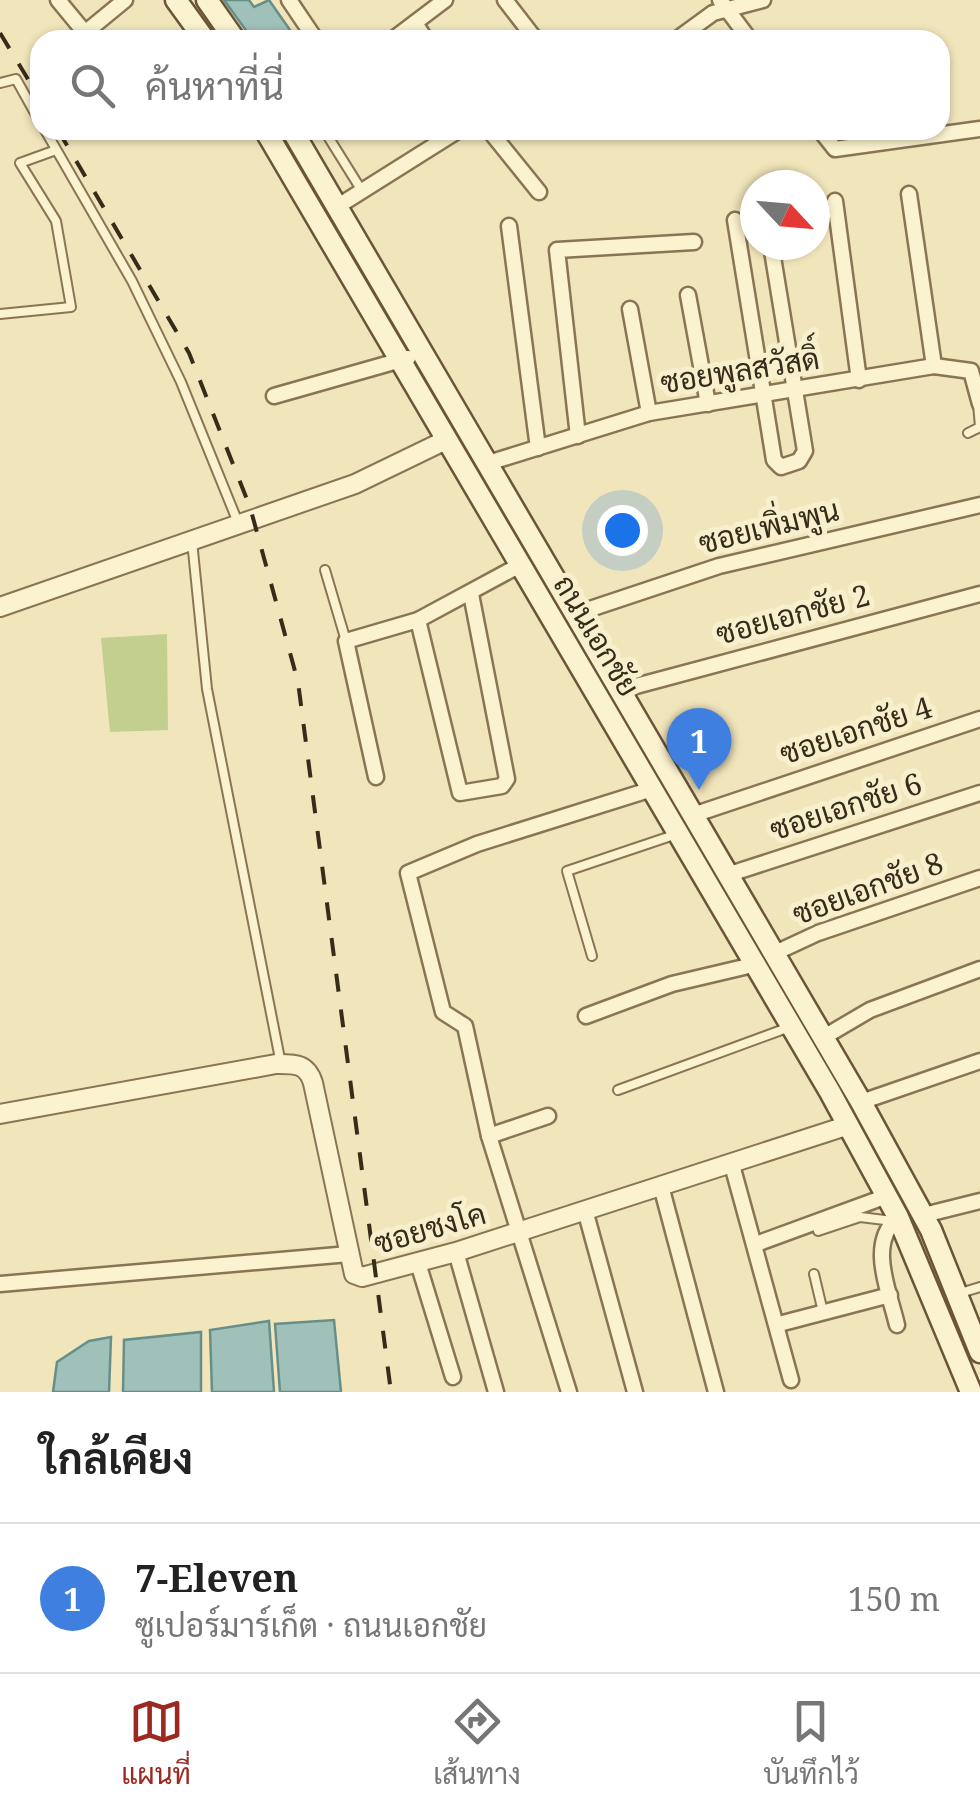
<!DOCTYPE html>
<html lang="th">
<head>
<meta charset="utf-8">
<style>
	:root { --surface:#fff; --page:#f6f6f6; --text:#222; --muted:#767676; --line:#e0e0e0; --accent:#9c2920 }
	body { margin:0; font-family:"Noto Serif",Sarabun,serif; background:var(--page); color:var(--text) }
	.compass { position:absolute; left:740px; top:170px; width:90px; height:90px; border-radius:50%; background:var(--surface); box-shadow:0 2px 8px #0004; rotate:116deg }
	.you { position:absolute; left:622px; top:530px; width:35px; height:35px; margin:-25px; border:8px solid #fff; border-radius:50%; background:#1a73e8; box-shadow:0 0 0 15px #1a73e833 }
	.badge { display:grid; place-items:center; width:65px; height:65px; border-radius:50%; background:var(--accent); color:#fff; font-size:32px; font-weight:700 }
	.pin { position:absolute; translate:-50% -82px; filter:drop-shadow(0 2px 5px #0008) }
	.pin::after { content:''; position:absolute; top:52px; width:35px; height:30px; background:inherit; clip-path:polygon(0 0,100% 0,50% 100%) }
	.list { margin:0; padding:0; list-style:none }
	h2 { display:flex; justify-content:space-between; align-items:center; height:130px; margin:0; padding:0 40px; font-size:42px }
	h2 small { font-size:32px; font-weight:400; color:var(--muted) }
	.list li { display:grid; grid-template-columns:65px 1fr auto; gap:30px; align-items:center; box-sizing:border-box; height:150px; padding:0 40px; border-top:2px solid var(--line) }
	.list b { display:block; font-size:38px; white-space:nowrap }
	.list p { margin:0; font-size:32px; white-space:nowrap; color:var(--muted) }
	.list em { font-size:32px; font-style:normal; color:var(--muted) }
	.icon { flex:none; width:55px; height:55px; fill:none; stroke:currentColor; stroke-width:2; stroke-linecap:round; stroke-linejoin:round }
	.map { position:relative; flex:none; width:980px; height:1392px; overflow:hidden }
	.search { position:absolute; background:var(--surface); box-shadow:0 2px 8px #0004; left:30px; right:30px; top:30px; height:110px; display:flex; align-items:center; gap:25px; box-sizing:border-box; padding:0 35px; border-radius:30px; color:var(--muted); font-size:38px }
	.sheet { height:280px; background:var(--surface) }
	nav { display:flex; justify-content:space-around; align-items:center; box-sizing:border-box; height:140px; border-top:2px solid var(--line); background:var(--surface); font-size:28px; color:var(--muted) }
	nav a { display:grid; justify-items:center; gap:5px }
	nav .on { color:var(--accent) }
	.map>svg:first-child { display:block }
</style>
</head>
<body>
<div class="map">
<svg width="980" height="1392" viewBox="0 0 980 1392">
	<rect width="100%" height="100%" fill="#f1e5bb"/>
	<path fill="#c2cf8f" d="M167,634l1,96 -58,2 -9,-94z"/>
	<g fill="#a0c1ba" stroke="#678f89" stroke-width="2.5">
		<path d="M224,0h25l5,7 15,-7 28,40h-44z"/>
		<path d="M334,1320l7,72h-61l-5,-68z"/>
		<path d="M269,1321l5,71h-62l-2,-62z"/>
		<path d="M201,1332v60h-78l1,-52z"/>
		<path d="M111,1337l-2,55h-56l4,-30 32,-21z"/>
	</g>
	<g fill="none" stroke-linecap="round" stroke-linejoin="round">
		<g stroke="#897554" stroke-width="12">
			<g id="service">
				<path d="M0,83l16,-4 24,43"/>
				<path d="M45,130l87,151 49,101 58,143"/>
				<path d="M324,130l38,61"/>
				<path d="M0,314l71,-7 -15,-86 -36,-58 36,-13"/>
				<path d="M968,433l12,-6 -2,-23"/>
				<path d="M192,541l15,148 74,375"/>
				<path d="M325,570l21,71"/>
				<path d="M592,956l-25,-85 107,-36"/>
				<path d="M618,1090l169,-62"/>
				<path d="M818,1231l42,-14 33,4"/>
				<path d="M814,1274l9,38"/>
				<path d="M957,1294l23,-7"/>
			</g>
		</g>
		<g stroke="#897554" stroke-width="19">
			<g id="minor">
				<path d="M58,0l33,40"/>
				<path d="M289,0l27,40"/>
				<path d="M505,0l31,40"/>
				<path d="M720,0l30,40"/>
				<path d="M415,23l11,17"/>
				<path d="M86,32l39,-32"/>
				<path d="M392,40l53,-40"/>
				<path d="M676,40l37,-27 50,-13"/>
				<path d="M489,130l50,62"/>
				<path d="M820,130l15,19 145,-20"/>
				<path d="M909,194l25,172"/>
				<path d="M835,201l24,179"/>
				<path d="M335,208l124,-78"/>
				<path d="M735,220l39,240 7,7 18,-6 6,-10 -34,-206"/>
				<path d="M509,226l29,222"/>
				<path d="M688,295l20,109"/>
				<path d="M630,309l19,104"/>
				<path d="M274,396l134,-38"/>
				<path d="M578,436l-21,-186 137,-8"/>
				<path d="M485,464l164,-51 285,-47 37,5 9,33"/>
				<path d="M575,614l144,-48 261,-61"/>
				<path d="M418,620l42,173 42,-7 5,-7 -36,-185"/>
				<path d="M621,690l359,-96"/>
				<path d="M376,777l-30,-136 72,-21 102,-55"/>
				<path d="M693,815l287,-96"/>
				<path d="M730,874l250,-81"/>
				<path d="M775,953l43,-20 162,-55"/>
				<path d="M586,1016l86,-32 85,-20"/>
				<path d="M824,1037l46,-27 110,-41"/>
				<path d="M861,1102l119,-41"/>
				<path d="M489,1136l59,-20"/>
				<path d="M732,1165l59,215"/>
				<path d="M661,1186l55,206"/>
				<path d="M585,1210l50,182"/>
				<path d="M924,1215l56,-14"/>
				<path d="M756,1244l131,-48"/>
				<path d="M456,1252l40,140"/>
				<path d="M418,1263l35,114"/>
				<path d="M0,1284l349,-30"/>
				<path d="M779,1324l111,-29"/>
				<path d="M897,1325c-8,-35 -30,-81 1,-108"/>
				<path d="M569,1392l-80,-256 -24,-110 -22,-14 -35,-139 69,-29 175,-55"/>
			</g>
		</g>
		<g stroke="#897554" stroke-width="22">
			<g id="tertiary">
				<path d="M0,607l355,-123 91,-44"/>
				<path d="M0,1114l276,-50c19,0 31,-1 37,19l41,191 8,3 94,-25 393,-127"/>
			</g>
		</g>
		<g stroke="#6b5538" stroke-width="25">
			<g id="secondary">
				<path d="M176,0l29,40"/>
				<path d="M207,0l28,40"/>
				<path d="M265,130l565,962 68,125 73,175"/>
				<path d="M292,130l569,972 70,128 49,122"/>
			</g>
		</g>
		<use href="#service" stroke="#fbf2cf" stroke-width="8"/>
		<use href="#minor" stroke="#fbf2cf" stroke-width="14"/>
		<use href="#tertiary" stroke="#fbf2cf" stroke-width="18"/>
		<use href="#secondary" stroke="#fbf2cf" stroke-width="20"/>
		<g stroke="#372b1a" stroke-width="4" stroke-dasharray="18 18" stroke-linecap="butt">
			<path d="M0,33l40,66"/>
			<path d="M58,130l131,223 61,154 48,175 93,710"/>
		</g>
	</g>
	<g text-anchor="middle" stroke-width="10" stroke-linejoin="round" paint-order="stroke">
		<g font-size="30" fill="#372b1a" stroke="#f8efcc">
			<text transform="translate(740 371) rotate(-9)" y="10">ซอยพูลสวัสดิ์</text>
			<text transform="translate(769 527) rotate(-14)" y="10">ซอยเพิ่มพูน</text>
			<text transform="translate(793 615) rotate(-15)" y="10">ซอยเอกชัย 2</text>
			<text transform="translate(596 636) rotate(59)" y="10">ถนนเอกชัย</text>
			<text transform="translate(856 731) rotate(-18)" y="10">ซอยเอกชัย 4</text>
			<text transform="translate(846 807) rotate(-18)" y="10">ซอยเอกชัย 6</text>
			<text transform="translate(868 889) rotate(-20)" y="10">ซอยเอกชัย 8</text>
			<text transform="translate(430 1229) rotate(-16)" y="10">ซอยชงโค</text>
		</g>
	</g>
</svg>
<svg class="compass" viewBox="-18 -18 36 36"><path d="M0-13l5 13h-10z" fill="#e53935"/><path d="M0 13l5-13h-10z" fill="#767676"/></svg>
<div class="you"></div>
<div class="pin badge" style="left:699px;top:790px;background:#3f7fe0">1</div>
<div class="search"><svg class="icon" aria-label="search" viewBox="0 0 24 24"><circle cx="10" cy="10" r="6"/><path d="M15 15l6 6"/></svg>ค้นหาที่นี่</div>
</div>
<section class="sheet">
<h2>ใกล้เคียง<small></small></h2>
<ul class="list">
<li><span class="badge" style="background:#3f7fe0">1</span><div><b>7-Eleven</b><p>ซูเปอร์มาร์เก็ต · ถนนเอกชัย</p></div><em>150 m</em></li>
</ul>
</section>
<nav>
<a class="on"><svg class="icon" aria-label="map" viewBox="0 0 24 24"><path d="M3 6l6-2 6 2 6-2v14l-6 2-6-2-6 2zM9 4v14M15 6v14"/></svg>แผนที่</a>
<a><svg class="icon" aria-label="directions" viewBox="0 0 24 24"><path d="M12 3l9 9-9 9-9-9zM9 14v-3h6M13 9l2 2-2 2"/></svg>เส้นทาง</a>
<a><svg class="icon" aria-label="saved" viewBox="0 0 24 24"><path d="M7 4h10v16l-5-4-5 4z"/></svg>บันทึกไว้</a>
</nav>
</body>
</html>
